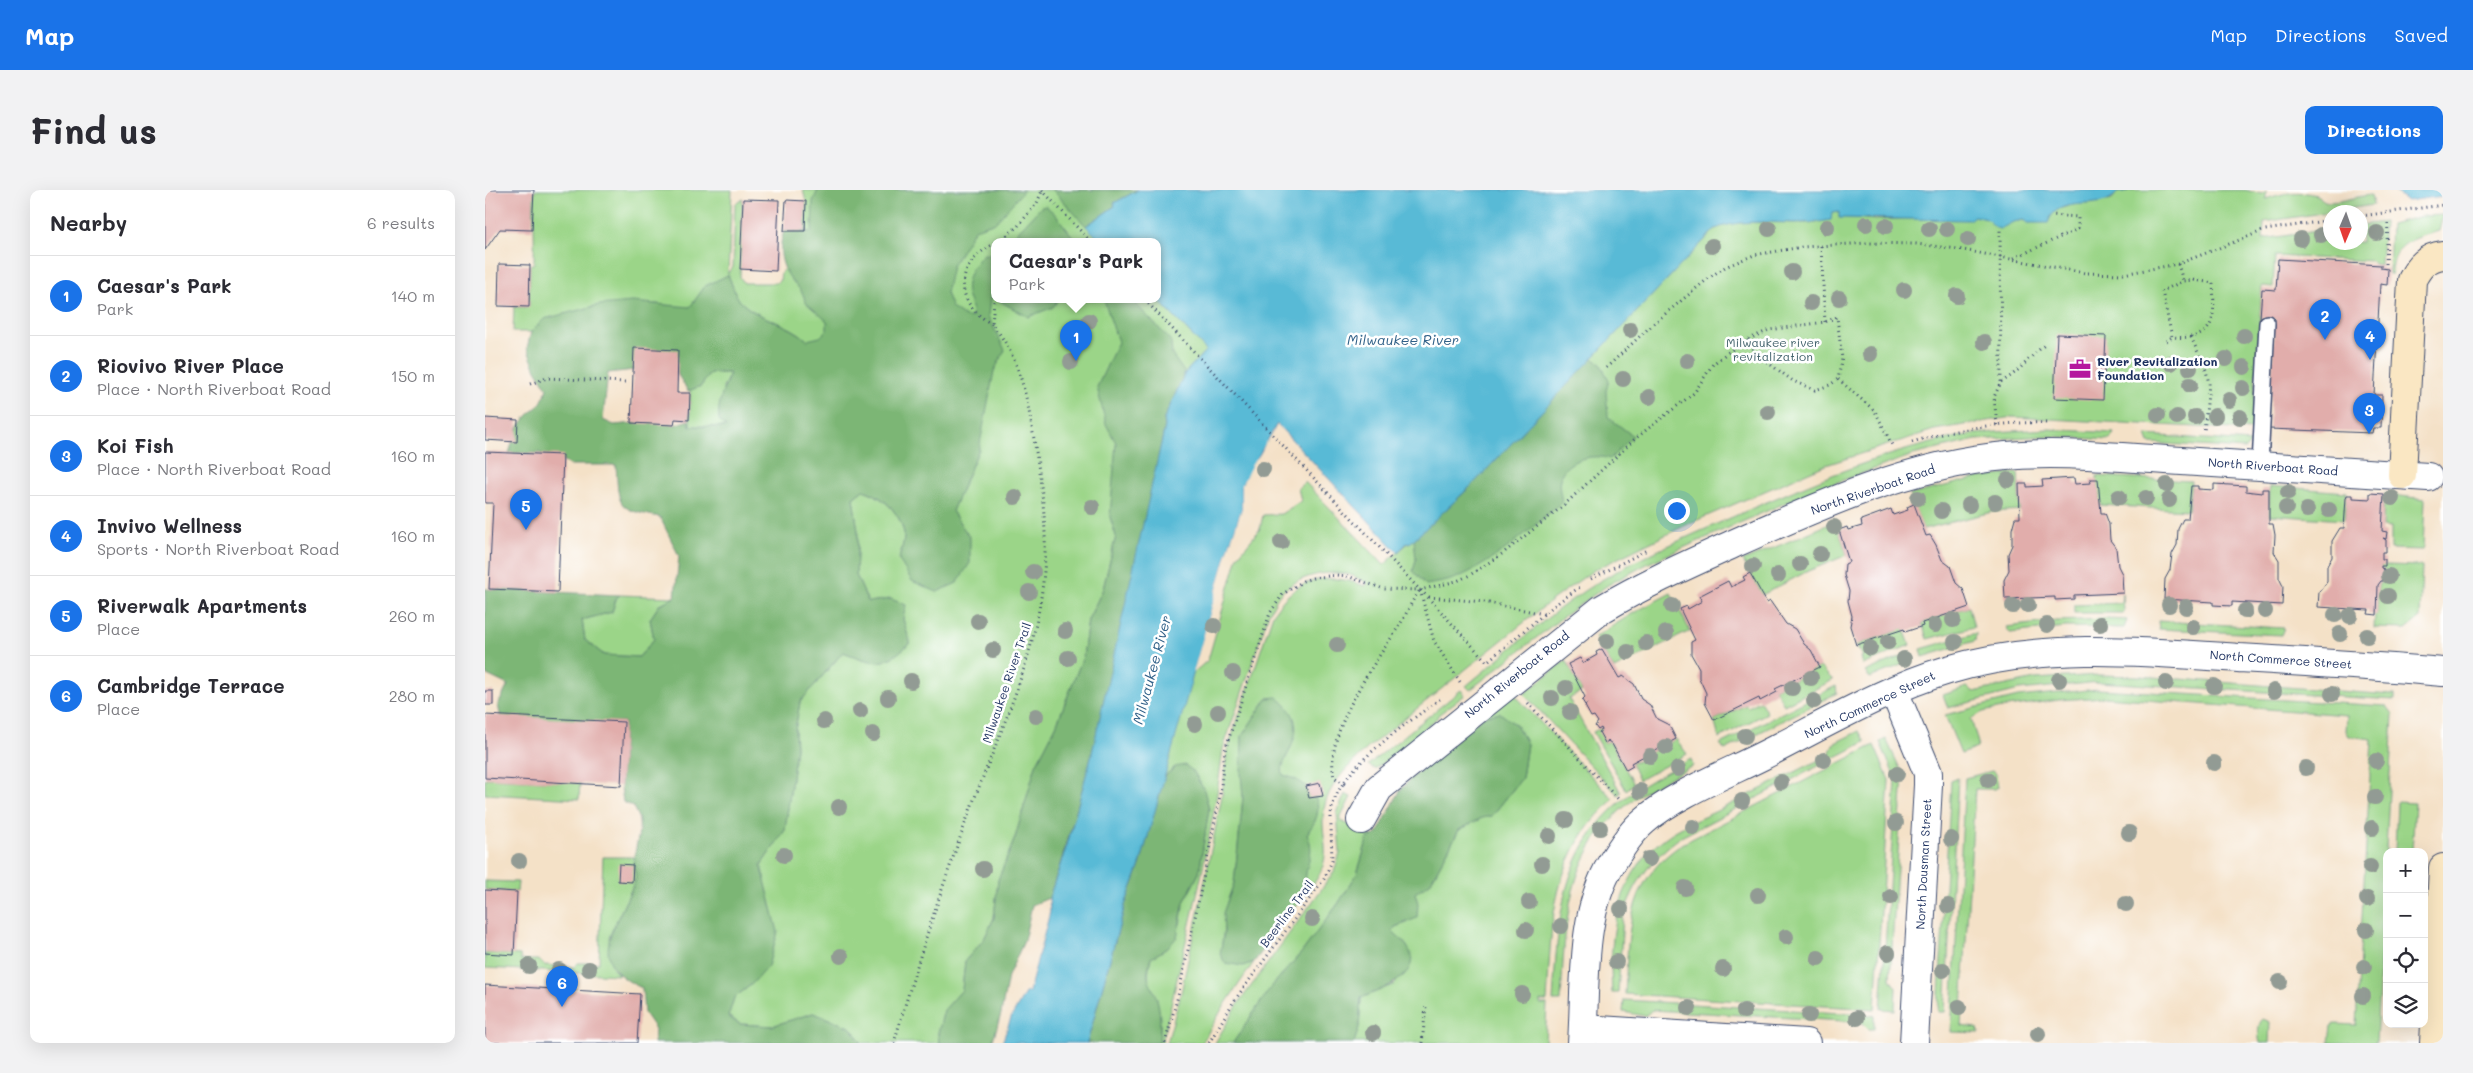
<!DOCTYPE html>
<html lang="en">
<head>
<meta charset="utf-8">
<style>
	:root { --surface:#fff; --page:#f2f2f3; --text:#2b2b33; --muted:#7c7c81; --line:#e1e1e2; --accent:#1a73e8 }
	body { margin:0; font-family:Mali,sans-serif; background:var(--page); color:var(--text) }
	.controls { position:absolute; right:15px; bottom:15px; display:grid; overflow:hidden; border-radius:10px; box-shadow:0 5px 20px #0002 }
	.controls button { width:45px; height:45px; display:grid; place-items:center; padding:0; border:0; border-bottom:1px solid var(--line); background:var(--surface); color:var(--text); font:25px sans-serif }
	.compass { position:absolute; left:1838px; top:15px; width:45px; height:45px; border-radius:50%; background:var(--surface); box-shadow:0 5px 20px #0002; rotate:182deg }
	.you { position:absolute; left:1191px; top:320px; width:18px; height:18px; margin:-12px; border:4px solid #fff; border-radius:50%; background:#1a73e8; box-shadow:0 0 0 8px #1a73e833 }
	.badge { display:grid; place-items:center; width:32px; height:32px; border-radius:50%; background:var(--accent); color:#fff; font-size:16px; font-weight:700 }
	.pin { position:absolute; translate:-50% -41px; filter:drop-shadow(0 1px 2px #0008) }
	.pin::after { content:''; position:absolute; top:26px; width:18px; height:15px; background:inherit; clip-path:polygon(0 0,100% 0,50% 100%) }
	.popup { position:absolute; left:506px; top:48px; width:170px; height:65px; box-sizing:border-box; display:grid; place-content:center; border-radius:10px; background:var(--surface); filter:drop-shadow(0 1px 4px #0005); font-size:16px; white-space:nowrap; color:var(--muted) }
	.popup b { font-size:19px; color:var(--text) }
	.popup::after { content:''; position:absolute; left:50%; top:100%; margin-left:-10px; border:10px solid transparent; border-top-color:var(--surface) }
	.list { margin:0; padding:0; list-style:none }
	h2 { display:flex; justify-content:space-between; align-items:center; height:65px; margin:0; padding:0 20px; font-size:21px }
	h2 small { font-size:16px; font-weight:400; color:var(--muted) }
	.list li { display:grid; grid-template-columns:32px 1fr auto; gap:15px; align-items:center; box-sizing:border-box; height:80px; padding:0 20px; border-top:1px solid var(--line) }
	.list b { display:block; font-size:19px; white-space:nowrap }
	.list p { margin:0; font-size:16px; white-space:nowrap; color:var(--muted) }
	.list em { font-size:16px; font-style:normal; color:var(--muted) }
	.icon { flex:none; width:28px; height:28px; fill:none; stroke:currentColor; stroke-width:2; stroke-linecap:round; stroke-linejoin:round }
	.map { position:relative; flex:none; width:1958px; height:853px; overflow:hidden; border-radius:10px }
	header { display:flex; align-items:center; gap:30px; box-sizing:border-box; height:70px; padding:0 25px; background:var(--accent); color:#fff }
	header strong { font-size:24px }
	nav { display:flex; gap:28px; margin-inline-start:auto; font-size:18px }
	.intro { display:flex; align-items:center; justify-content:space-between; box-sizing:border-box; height:120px; padding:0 30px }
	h1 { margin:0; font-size:35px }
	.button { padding:12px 22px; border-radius:10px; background:var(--accent); color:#fff; font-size:18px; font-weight:700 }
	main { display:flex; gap:30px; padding:0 30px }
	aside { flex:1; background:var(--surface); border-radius:10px; box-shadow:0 5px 20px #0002 }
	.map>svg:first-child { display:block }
</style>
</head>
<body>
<header>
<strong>Map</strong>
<nav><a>Map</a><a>Directions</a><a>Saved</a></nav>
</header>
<div class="intro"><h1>Find us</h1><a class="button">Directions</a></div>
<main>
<aside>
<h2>Nearby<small>6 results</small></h2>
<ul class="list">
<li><span class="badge">1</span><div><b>Caesar's Park</b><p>Park</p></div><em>140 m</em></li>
<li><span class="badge">2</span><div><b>Riovivo River Place</b><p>Place · North Riverboat Road</p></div><em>150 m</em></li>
<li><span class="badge">3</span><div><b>Koi Fish</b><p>Place · North Riverboat Road</p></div><em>160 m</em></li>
<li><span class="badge">4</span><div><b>Invivo Wellness</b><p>Sports · North Riverboat Road</p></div><em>160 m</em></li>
<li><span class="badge">5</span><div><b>Riverwalk Apartments</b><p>Place</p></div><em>260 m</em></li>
<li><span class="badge">6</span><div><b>Cambridge Terrace</b><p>Place</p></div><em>280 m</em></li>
</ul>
</aside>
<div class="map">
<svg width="1958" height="853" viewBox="0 0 1958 853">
	<rect width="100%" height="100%" fill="#fff"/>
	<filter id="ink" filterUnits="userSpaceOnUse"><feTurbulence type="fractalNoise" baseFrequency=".02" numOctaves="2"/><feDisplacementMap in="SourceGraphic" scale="10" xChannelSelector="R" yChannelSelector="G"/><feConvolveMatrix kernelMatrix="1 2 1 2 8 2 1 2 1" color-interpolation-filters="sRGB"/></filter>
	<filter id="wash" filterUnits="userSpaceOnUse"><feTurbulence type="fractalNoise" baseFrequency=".0096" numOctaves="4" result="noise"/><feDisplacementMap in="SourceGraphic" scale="20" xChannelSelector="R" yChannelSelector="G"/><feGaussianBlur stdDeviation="1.12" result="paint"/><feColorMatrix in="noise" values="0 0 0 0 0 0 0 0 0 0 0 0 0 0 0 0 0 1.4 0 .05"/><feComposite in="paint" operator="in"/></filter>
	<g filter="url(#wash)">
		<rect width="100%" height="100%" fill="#f4e1c7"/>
		<g fill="#9bd588" stroke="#5b8273">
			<path d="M49,0h198l-4,84 5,-7 2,-63 8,-5 -3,78 4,6h32l4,-3 1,-8 4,-4 20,28 6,-64 -6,-1 1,-29 -3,-12h335l-24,13 -28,23 16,16h-107v58l162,-1 49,51 -21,23 -75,144 6,19 -13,53 -15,31 -5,37 -27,69 -20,39 -21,73 -17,42 -4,38 -10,21 -19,22 -3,29 -18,21 -6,22 1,10h-77l-12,-16 -37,-14 -41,13 -32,-2 -12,-8 6,-18 18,-14 26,-51 -17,-68 24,-35 11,-82 -1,-18 5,-28 43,-50 20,7 47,-16 -7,-24 -12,-20 -23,3 -12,-27 2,-44 -5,-33 10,-8c19,6 37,22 41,43 1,8 -4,20 -5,27l71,-21 -18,-28 27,-62 -172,-109c-17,-17 -47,-20 -65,-37 -7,-6 -10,-20 -14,-28l-23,12 -14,20 -7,1 -28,-4 -112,15 -13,13h-18l1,-25h15l1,-42 4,-2c1,-25 -1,-48 0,-73z"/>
			<path d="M1647,0h113l17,4 4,-3v8c16,-6 33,-9 50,-4 6,3 6,6 13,7 14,0 28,-6 42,-7l2,10 -109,17 -1,17 67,-10 1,13h30v-17l23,-3 -3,43 -7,-1 -2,-3 -97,-5 -2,31 -11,-1 -10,144 -240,-13 -78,13 -111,36 -137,59 -92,45 -42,30 -183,147c-17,16 -35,31 -43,54 -11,36 14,51 -17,89l-7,-10 -35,-182 -25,38 1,60 -2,23 -7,64 -7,19 -5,41 21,23 11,-4 -32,47 -20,34h-35l14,-50 25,-118 16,-79 5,-45 46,-137c23,-36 52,-43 92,-28l3,-3c-7,-3 -15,-8 -22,-9 -22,-4 -49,3 -65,19 -5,6 -8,14 -12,20l-46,136 -6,45 -15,79 -40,170h-3c0,-6 2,-14 1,-20 -5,-26 -17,-38 -9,-65l16,-10 13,-24 4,-22 15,-29 10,-64 -4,-12 -30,-30 -12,11 30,-105 15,-13 30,-104 22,-27 3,-14 18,-1 20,-13 -3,-13 7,-6 79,83 88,-80 243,-256 15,-7 87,1 14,-11h9l-1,5 37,3 97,-5 15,4 4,6 31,-5 5,3 23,-8 7,-6 21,-6 11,1 22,-5 5,-6z"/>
			<path d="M1958,25l-4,16c-26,8 -46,11 -47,43h-3l2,-50 32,-8z"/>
			<path d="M225,183h20l-7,15 3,39 -36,-1v-36l11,-4z"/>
			<path d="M1563,239l66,4 -4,7 -64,-4 -70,4 -63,15 -103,37 -161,71 -41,22 -44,31 -94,74 -4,-4c39,-32 77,-67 118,-95 42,-28 90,-48 135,-68 79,-35 158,-70 243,-87 28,-5 58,-5 86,-7z"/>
			<path d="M1661,245l105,7 -6,7 -96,-6z"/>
			<path d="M1533,283l2,37 -28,2 -69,17 -13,-34 66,-17z"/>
			<path d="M1612,286l94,5 -3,29 -88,-5z"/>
			<path d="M1785,296l77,6 -3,28 -75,-5z"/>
			<path d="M1899,304l41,5 -2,51 -32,-1v-22l-8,-1z"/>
			<path d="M1351,331l11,34 -39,16 -46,24 -19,-34z"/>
			<path d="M1900,375l37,1 -2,52 -14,11 -32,-1 1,-14h2l1,-29 6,-4v-12l-3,-1v-2z"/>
			<path d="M1186,403l19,38 -76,38 -19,-32 40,-25z"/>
			<path d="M1638,403l1,20h-50v-8l48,-2z"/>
			<path d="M135,405l55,2 -15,7 -10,15 4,20 -15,18 -35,-2 -19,-15 -3,-20 30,-8 4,-13z"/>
			<path d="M1484,417l5,20 -47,12 -5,-16z"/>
			<path d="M1621,429l21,1 -3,8 -58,-1 -56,6 -4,-6 51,-6z"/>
			<path d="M1673,431l126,7 -3,7 -122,-6z"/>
			<path d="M1419,439l6,16 -47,20 -2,-8 2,-1 -7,-11z"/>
			<path d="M1491,443l-1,8 -52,16 -2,-8z"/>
			<path d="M1426,462l2,8 -43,18 -5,-6z"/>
			<path d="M1081,470l16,31 -13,8 52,94 -3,2 -94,-101z"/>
			<path d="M1335,477l13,13 -49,25 -9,-16z"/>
			<path d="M1613,485l41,1 253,19h3v5l-296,-18 -80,8 -71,18 -5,-13 24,-8 7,5 61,-13z"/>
			<path d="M1351,496l1,7 -112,57 -5,-6z"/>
			<path d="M1613,499l289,17 6,8 -17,329h-47l2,-17 4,-2 21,1 16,-286 -23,-3 -3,-5 1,-16 -242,-18 -46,3 -52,7 -24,5 -12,7 7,24 -1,5 -16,6 -16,-39 73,-18z"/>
			<path d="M976,500l4,5 -27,20 -1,3 -62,51 -7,-4z"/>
			<path d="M1028,503l100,106c-9,10 -20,20 -28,32 -36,53 -34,109 -38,170h-7v3h7l-2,39h-191l5,-16 2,-29 34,-14 16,-26 -4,-12 -15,-15 3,-4 12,-4 7,-30 16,-10 29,-53 23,-12 10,-2 30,-38 5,-34 -11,-19 -16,-11 -17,2z"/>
			<path d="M1275,511l7,12 -48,25 -5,-18 32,-15 2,2z"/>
			<path d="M1116,538l1,2 -2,2 5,11 3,-2 4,3 22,40 -8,6 -33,-58z"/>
			<path d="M1374,541l6,11 -184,95c-29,20 -48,47 -58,80l-5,76h-6c-4,-61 6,-127 63,-162 15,-9 32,-15 48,-23 35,-18 71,-35 106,-53l4,-11z"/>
			<path d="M1191,549l11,15 -48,26 -8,-17 8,-2 3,-4z"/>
			<path d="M1401,549l17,36 -13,204 6,9 -1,22 -14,-1 15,-229 -16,-38z"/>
			<path d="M1389,555l15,35 -14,229 -250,-15c4,-62 0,-113 59,-151z"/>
			<path d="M1206,569l2,7c-20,10 -42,20 -60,34 -68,51 -68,124 -72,201h-8c5,-78 6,-154 76,-206 19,-14 41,-25 62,-36z"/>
			<path d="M1507,581l4,3 2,13 -3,2h-20l-14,237 16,2 3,5 -29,-1 14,-254z"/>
			<path d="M0,588l95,5 -1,16 -94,-5z"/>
			<path d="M1473,588l-13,234h-7l13,-231z"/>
			<path d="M860,604l6,3 -10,20v4l32,15 -5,2 -11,36 -19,30 -36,48 -31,35 -38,56h-18l23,-39 96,-132 6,-19 -3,-40z"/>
			<path d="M1912,612l18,1 -3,49h-17z"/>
			<path d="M118,667h31l2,22 -27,58 4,32 6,6 -134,-7v-15l35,2 1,5h18l5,5 30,2 4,-4h21z"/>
			<path d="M0,691l33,1 -1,10 -32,-2z"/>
			<path d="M1139,810l250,15v14h-6l-7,-7 -209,-12 -7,6 -22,-4z"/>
			<path d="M1778,829l7,3 -1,21h-9c-2,-7 -3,-20 3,-24z"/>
		</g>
		<g fill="#7cb674" stroke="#4c7269" fill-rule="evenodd">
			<path d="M333,0h206l-28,32 -21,7 -23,37 -6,27 6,15 13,9h7c1,-9 -1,-12 -4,-19 -5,-17 4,-33 16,-44l11,1 -7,61 17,34 -11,21 -15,78 -27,62 18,27v25l-13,20 -20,9 -25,-11 -13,-21c1,-7 6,-19 5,-27 -4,-21 -22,-38 -41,-43l-10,8 5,33 -2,44 12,27 23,-3 15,6 -3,14 7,24c-28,26 -34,21 -67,9l-43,50 -5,28 1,18 -11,82 -24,35 17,67 -10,34 -16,18 -18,14 -6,19 12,7 32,2 41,-13 37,14 12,16h-208l1,-14 -11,-16 -2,-25c-62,-27 -23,-64 -7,-107 2,-6 -2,-12 -1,-18 0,-14 7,-29 5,-42 -1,-5 -4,-10 -6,-14l-10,-5 -2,-16 3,-64 -122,1 -4,-18 10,-20 -23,-11v-85l135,6 -4,4 -4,13 -30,8 3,20 19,15 35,2 15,-18 -4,-20 10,-15 15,-7 4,-41 -19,-39c-44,-8 -41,-9 -44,-52h-45l-31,-12h-31c4,-12 6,-23 15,-33 12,-16 16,-9 23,-32l-11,-18 -9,-22 4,-16 13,-13 55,-14 33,-3 58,5 15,-21 23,-11c4,8 7,22 14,28 18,17 47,20 65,37l13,-3 7,-7v-9l-22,-19c-1,-11 -8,-15 -14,-23 -11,-14 -13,-32 -7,-48l28,1 1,-31zM190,163l3,22 10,16 13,-5 9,-13h20c-6,16 -13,29 -11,47l7,7 -36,-1 -1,-6 -15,5 -16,-4 -44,4 -11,-5 5,-47 26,-3z"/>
			<path d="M568,0h85l-24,13 1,3 -29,20z"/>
			<path d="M561,16l9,8 22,28h-69l33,-35z"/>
			<path d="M513,110h60l-5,7 -25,10z"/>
			<path d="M619,110h28l39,41 1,14 13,18 -21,46 1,7c-33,158 -64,319 -116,472l-17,7 -8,36 -16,35 -7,38 -9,29h-53l-1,-10 6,-23 18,-20 3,-29 19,-22 10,-21 4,-38 17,-42 21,-73 20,-39 27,-69 5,-37 15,-31 13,-53 -6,-19 6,-74 -10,-19 -9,-37 21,-45z"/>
			<path d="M1107,168l8,5 9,17 -3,11 2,26 25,19 -23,23c-16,-6 -46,0 -50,20 -2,7 1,16 2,23 -33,28 -66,60 -106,76 -9,4 -20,5 -30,7l-13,-14 3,-11 -2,-21 58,-54z"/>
			<path d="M792,507c23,19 23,33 10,59 -3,7 -6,11 -4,19 20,5 43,21 32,46 -2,5 -6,8 -8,14 8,15 1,24 -1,39 -1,5 2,11 3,16l-55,72 -11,4 -18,-3 -5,-9 4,-22 -1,-19 11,-30 7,-64 2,-23 -2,-21 1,-39 25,-38z"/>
			<path d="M1015,523l16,12 11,19 -5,34 -30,38 -10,2 -23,12 -29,53 -15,10 3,10 -1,15 -22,9 -3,4c5,4 11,9 14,14 22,29 -26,45 -45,53l-2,29 -5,16h-121l38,-56 31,-35 36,-48 19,-30 11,-36 9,-4 23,-43 8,-10 75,-65z"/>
			<path d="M700,575l9,7 10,18 5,19 -10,64 -15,29 -7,35 -10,11 -16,10c-8,26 1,22 7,45 3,13 2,26 1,40h-72l38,-138 15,-40 23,-87 12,-11z"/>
		</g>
		<g fill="#58bad6" stroke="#3a749a">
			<path d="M653,0h994l-15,3c-17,21 -59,-1 -69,30h-20l-5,-3 -10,2 -13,7 -4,-1 -9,-9 -13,-3 -5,4 -130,-2v-6l-7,1 -1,7c-38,8 -82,-5 -116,9l-243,256 -62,58 -2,-1 -10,10 -121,-128 -35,60v24l-15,45 -87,312 -15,40 -38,138h-85l9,-25 14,-25 4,-1 21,-80 -1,-14 18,-53 24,-88 74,-331 -1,-7 21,-46 21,-23 -49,-51v-57h-55l-16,-16 29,-20 -1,-3z"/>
			<path d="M1908,0h50v6l-36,5z"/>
		</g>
		<path fill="#f4e1c7" d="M781,251l2,2 -4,12 -9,9 -10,21v23l-16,46 -33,117 -3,2 34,-120 15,-45v-24l11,-22 8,-8z"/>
		<g id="blocks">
			<g fill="#e1adab">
				<path d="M0,0h49l-2,40 -32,-1 -15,21z"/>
				<path d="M258,9l36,1 -3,71 -36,-2z"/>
				<path d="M301,10l20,1 -1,30h-21z"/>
				<path d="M1793,69l103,6v3l7,1 -1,16 -7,-1 -6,111h8l-1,33h-8l-1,5 -103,-4 6,-110 -15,-1 2,-29 14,1z"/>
				<path d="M14,74l31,1 -1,42 -31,-1z"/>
				<path d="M1572,144l49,2 -3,64 -49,-2z"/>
				<path d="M149,158l44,2 -1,43h13l-1,27 -14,-1 -1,6 -43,-2z"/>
				<path d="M0,228l33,2 -1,22 -32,-2z"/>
				<path d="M0,262l78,3 -5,137 -69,-3 4,-86h-8z"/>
				<path d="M1589,288l1,6 16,-1 -1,-4h8l3,34h4l4,11 1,16 6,8 2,18 4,8 1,19 -49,2v4l-19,1v-3l-50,2 -1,-19 5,-10 -1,-16 4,-9v-16l3,-11h5l-1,-34h8v3l16,-1 -1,-6z"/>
				<path d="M1729,294l32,2v5l7,1 9,1v-4h7v35h4l2,11 -1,17 5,8v18l4,8 -1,19 -50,-3v4l-19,-1v-3l-49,-3 1,-20 5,-9 2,-16 5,-9 1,-16 5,-10h5l3,-33h7v3l16,1z"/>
				<path d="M1885,303l14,1 -2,37 5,1 -1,7 -3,-1 3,2v12h-4v7h3v7h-4v2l3,1 -1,12h-2l-3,4 -1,30 -9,-1 1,-4 -51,-3 1,-15 8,-10v-16l5,-9v-16l8,-13h4l2,-30 1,-3h6v3l17,1z"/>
				<path d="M1429,314l12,32 4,-1 6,10 6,15 8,6 6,17 7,6 6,18 -47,16 1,3 -18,6 -1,-3 -48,16 -6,-19 2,-10 -4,-15 1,-10 -5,-16 1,-11 4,-2 -10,-32 8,-3 1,3 14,-4 -1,-6 30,-11 2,6 15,-5 -1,-3z"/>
				<path d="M1265,383l17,30 3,-2 16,23 9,5 9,15 7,6 9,17 -45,22 2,3 -17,9 -1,-3 -45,22 -9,-17 1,-10 -7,-15v-10l-8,-14v-12l4,-2 -15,-31 7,-3 1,3 14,-8 -3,-5 29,-15 3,6 14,-7 -2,-3z"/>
				<path d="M1117,459l17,29 4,-2 11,8 7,15 9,6 7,14 12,6 7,14 -45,24 2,3 -7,4 -14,-26 -4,-3 -3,2 -6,-11 3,-2 -1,-2 -3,2 -3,-4 3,-4 -4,-6 -3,1 -6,-11 3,-3 -3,2 -3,-5 3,-3 -17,-33 12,-6 3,5 14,-8 -1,-3z"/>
				<rect x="0" y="501" width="8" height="14"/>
				<path d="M0,525l139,7 -3,64 -136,-8z"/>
				<path d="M835,593l3,13 -14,2 -3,-12z"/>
				<path d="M134,674l14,1 -1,17 -14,-1z"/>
				<path d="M0,700l32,2 -3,63 -29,-2z"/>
				<path d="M0,795l155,9 -3,49h-152z"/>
			</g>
		</g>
	</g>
	<g filter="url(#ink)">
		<use href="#blocks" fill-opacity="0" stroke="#3c4a6e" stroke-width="1"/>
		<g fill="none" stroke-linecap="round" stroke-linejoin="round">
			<g stroke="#3c4a6e" stroke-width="18">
				<path id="lane" d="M1775,275l7,-142"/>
			</g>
			<g stroke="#3c4a6e" stroke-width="30">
				<g id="street">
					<path d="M1409,501l34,82v12l-14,258"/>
					<path d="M876,630l18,-32 223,-179c42,-25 87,-45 131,-65 87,-39 178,-80 273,-88 53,-5 107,1 160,4 87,5 175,12 262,17"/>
					<path d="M1098,839l223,14"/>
					<path d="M1097,853c4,-59 -2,-127 29,-179 9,-15 20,-32 33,-43 28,-25 84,-48 118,-65 60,-30 122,-67 186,-86 94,-28 194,-19 290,-12 68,4 137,8 205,14"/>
				</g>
			</g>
			<g stroke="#3c4a6e" stroke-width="30">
				<g id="secondary">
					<path d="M1917,285l10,-195c7,-14 15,-23 31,-25"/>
					<path d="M1949,853l9,-175"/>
				</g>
			</g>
			<g stroke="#3c4a6e" stroke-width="3" stroke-dasharray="1 4" stroke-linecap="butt">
				<path d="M557,0l49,52"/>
				<path d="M1876,26l82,-11"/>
				<path d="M514,52l19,-16 19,-23 5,-12"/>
				<path d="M1336,56l4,76"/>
				<path d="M1529,68l64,-29v-12l-27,-2"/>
				<path d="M1693,74l5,17"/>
				<path d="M1901,74l2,-42"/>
				<path d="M1709,90l19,3c2,37 3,58 -41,54l-10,-46 21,-10z"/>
				<path d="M660,110l275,290 14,51 28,44"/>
				<path d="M507,134c-41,-23 -36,-60 3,-81"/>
				<path d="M1706,147l15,33 3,14 -5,48"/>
				<path d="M1262,150l12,16 34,25 22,9 15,-5 8,-6"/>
				<path d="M1681,151l6,-4"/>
				<path d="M1121,178l47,-44 57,-47 15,-10 29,-12 48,-8 65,-4 49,1 42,5 127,24 38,1 55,-10 87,-34 66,-10"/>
				<path d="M1516,192c18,-9 29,-26 45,-38"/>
				<path d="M45,194l17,-6 78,4"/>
				<path d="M1512,235l-3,-28 7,-15 -1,-153"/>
				<path d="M1427,252c45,-13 91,-21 137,-19"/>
				<path d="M1106,389l56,-29"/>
				<path d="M936,400l66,72"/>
				<path d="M944,407l55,5 60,12"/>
				<path d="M1004,470l67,-56 24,-17"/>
				<path d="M1043,513l90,96"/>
				<path d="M860,594l-11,-7c-10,-45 41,-114 65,-151 8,-12 12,-25 21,-36"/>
				<path d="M846,628c-1,-46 77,-94 110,-120"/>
				<path d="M409,853c23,-80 49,-160 78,-238 29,-76 66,-152 72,-234 4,-45 -3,-88 -10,-132 -7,-41 -14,-82 -42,-115l3,-35"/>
				<path d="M680,853l14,-51 25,-117 16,-80 5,-45 45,-137 13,-19 20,-13 10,-3 23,-3 11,1 37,13 36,1 37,-9 13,-6 32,-21 61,-48 73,-68 58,-45 19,-29 14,-11 20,-13 22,-10 56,-8 12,-5 5,42 -4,20 37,32 18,36"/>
				<path d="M724,853l25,-42 90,-122 8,-18 -1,-36"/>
				<path d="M937,853l4,-37"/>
			</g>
			<use href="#lane" stroke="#fff" stroke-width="15"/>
			<use href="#street" stroke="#fff" stroke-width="28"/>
			<use href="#secondary" stroke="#fae7c3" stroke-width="28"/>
		</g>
		<g fill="#929b94">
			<circle cx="1381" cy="34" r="8"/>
			<circle cx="1401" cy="36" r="8"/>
			<circle cx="1342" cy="37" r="8"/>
			<circle cx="1284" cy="39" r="8"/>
			<circle cx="1444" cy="39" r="8"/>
			<circle cx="1462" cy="39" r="8"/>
			<circle cx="1892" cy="43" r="8"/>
			<circle cx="1836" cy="45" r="8"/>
			<circle cx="1483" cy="49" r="8"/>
			<circle cx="1816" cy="49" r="8"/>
			<circle cx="1227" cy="56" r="8"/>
			<circle cx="1307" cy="82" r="8"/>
			<circle cx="1419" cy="100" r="8"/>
			<circle cx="1472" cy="106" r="8"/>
			<circle cx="1354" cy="108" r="8"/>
			<circle cx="1326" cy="113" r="8"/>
			<circle cx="604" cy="131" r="8"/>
			<circle cx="1145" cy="140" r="8"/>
			<circle cx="1759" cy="146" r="8"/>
			<circle cx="1499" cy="152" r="8"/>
			<circle cx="1385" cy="164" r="8"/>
			<circle cx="1741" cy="169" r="8"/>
			<circle cx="1202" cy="171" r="8"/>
			<circle cx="586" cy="172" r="8"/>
			<circle cx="1686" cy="173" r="8"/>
			<circle cx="1759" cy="177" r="8"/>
			<circle cx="1705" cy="178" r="8"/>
			<circle cx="1138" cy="189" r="8"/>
			<circle cx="1705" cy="195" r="8"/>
			<circle cx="1758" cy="198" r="8"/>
			<circle cx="1164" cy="207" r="8"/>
			<circle cx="1744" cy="210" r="8"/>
			<circle cx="1283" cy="222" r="8"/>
			<circle cx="1673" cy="225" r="8"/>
			<circle cx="1730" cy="226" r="8"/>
			<circle cx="1692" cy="227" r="8"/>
			<circle cx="1710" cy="227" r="8"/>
			<circle cx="1755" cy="227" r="8"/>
			<circle cx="778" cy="279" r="8"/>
			<circle cx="1523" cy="290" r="8"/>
			<circle cx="1682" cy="295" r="8"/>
			<circle cx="1803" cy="302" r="8"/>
			<circle cx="530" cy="307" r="8"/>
			<circle cx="1634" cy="307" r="8"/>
			<circle cx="1433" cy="308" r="8"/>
			<circle cx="1661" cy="308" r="8"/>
			<circle cx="1907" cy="308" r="8"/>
			<circle cx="1684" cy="310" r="8"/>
			<circle cx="1510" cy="312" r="8"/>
			<circle cx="1484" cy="315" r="8"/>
			<circle cx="607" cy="317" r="8"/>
			<circle cx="1801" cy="318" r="8"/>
			<circle cx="1822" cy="320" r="8"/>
			<circle cx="1844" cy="320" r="8"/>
			<circle cx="1456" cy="321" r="8"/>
			<circle cx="1349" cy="337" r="8"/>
			<circle cx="796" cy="352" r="8"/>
			<circle cx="1335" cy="364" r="8"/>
			<circle cx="1315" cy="374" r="8"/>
			<circle cx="1268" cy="376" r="8"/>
			<circle cx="548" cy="382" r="8"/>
			<circle cx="1293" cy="385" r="8"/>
			<circle cx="1904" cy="386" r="8"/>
			<circle cx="544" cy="402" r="8"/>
			<circle cx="1903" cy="406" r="8"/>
			<circle cx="1543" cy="415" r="8"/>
			<circle cx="1684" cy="415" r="8"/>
			<circle cx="1187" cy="416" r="8"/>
			<circle cx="1528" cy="416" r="8"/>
			<circle cx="1701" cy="417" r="8"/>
			<circle cx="1760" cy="421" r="8"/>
			<circle cx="1780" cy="421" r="8"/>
			<circle cx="1850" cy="425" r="8"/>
			<circle cx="1865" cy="426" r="8"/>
			<circle cx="1468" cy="430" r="8"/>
			<circle cx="493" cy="431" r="8"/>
			<circle cx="1615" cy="434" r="8"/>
			<circle cx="1450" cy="435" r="8"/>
			<circle cx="1562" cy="435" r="8"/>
			<circle cx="729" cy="436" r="8"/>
			<circle cx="1708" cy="437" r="8"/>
			<circle cx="580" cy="441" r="8"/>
			<circle cx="1181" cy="443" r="8"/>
			<circle cx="1855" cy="444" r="8"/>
			<circle cx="1882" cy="446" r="8"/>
			<circle cx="1122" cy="451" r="8"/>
			<circle cx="1403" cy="452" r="8"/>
			<circle cx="1470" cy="452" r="8"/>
			<circle cx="1161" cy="453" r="8"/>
			<circle cx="852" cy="455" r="8"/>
			<circle cx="1385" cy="458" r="8"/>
			<circle cx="508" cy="460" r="8"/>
			<circle cx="1143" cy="462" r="8"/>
			<circle cx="583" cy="468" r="8"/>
			<circle cx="1419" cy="469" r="8"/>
			<circle cx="748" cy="483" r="8"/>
			<circle cx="1326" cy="488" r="8"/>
			<circle cx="1574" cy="490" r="8"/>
			<circle cx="426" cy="491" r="8"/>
			<circle cx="1681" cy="493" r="8"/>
			<circle cx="1729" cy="496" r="8"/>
			<circle cx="1081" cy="498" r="8"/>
			<circle cx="1307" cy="498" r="8"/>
			<circle cx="1789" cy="501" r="8"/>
			<circle cx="1847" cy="504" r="8"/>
			<circle cx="403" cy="508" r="8"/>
			<circle cx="1067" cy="508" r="8"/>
			<circle cx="1329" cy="511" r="8"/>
			<circle cx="375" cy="521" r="8"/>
			<circle cx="733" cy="522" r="8"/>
			<circle cx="1085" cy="522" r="8"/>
			<circle cx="551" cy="526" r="8"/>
			<circle cx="339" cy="531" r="8"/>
			<circle cx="710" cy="534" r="8"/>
			<circle cx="388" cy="544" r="8"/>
			<circle cx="1260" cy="546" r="8"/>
			<circle cx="1181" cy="557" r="8"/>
			<circle cx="1165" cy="566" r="8"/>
			<circle cx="1339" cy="570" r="8"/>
			<circle cx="1891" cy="571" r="8"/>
			<circle cx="1729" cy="573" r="8"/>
			<circle cx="1821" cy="578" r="8"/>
			<circle cx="1193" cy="579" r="8"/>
			<circle cx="1412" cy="584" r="8"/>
			<circle cx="1503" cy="590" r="8"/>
			<circle cx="1296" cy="592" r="8"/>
			<circle cx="1155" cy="601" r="8"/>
			<circle cx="1890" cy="607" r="8"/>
			<circle cx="1257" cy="611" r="8"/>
			<circle cx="354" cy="617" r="8"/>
			<circle cx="1081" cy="630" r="8"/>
			<circle cx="1411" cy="633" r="8"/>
			<circle cx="1208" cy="637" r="8"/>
			<circle cx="1115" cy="638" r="8"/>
			<circle cx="1887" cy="638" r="8"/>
			<circle cx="1644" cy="643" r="8"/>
			<circle cx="1064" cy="646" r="8"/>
			<circle cx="1466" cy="649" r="8"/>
			<circle cx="299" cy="665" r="8"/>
			<circle cx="1164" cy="669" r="8"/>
			<circle cx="34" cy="671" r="8"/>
			<circle cx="1057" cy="674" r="8"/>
			<circle cx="1885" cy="677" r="8"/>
			<circle cx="498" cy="679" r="8"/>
			<circle cx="1200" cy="698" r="8"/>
			<circle cx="1273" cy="705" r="8"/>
			<circle cx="1406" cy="707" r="8"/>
			<circle cx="1882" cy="709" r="8"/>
			<circle cx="1044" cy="712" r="8"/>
			<circle cx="1641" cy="714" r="8"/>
			<circle cx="1463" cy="716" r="8"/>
			<circle cx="1136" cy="719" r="8"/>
			<circle cx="827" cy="729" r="8"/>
			<circle cx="1076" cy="736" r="8"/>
			<circle cx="1041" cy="740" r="8"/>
			<circle cx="1881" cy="740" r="8"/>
			<circle cx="1301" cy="747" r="8"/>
			<circle cx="1403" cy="763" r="8"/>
			<circle cx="356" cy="766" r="8"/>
			<circle cx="1333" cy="768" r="8"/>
			<circle cx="1131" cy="772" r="8"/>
			<circle cx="44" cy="776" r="8"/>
			<circle cx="1879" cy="777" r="8"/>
			<circle cx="104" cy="779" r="8"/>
			<circle cx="1238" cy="779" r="8"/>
			<circle cx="74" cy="780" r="8"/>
			<circle cx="1458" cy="780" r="8"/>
			<circle cx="1795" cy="792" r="8"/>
			<circle cx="1037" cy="804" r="8"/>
			<circle cx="1878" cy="806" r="8"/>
			<circle cx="1474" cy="817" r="8"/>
			<circle cx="1204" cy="818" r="8"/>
			<circle cx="1259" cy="821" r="8"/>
			<circle cx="1324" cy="825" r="8"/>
			<circle cx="1372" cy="828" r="8"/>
			<circle cx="888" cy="843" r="8"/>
			<circle cx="1553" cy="844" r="8"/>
		</g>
	</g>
	<defs>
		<g id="office-bare" transform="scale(1.725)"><path d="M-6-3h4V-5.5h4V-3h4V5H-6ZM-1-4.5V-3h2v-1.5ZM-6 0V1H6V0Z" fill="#b5179e" stroke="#fff" stroke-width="2.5" paint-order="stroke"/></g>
	</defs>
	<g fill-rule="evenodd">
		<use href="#office-bare" x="1595" y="179"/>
	</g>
	<g text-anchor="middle" stroke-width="5" stroke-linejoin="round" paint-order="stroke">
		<g font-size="12" fill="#41616b" stroke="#fff">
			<text x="1288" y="157">Milwaukee river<tspan x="1288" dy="14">revitalization</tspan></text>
		</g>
		<g font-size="12" font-weight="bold" fill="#1b2f5e" stroke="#fff" text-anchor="start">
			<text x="1612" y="176">River Revitalization<tspan x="1612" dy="14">Foundation</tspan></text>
		</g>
		<g font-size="12" fill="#1b2f5e" stroke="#fff">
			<text transform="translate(1788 277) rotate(4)" y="4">North Riverboat Road</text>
			<text transform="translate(1388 300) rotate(-19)" y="4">North Riverboat Road</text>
			<text transform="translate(1796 470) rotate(4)" y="4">North Commerce Street</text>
			<text transform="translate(1032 485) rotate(-39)" y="4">North Riverboat Road</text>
			<text transform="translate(522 493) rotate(-71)" y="4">Milwaukee River Trail</text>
			<text transform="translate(1385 515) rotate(-25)" y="4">North Commerce Street</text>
			<text transform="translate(1439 674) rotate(-87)" y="4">North Dousman Street</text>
			<text transform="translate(802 724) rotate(-53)" y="4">Beerline Trail</text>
		</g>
		<g font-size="14" font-style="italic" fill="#306088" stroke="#fff">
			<text x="918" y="155">Milwaukee River</text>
			<text transform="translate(667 480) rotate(-75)" y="5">Milwaukee River</text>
		</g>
	</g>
</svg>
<div class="controls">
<button>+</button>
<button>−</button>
<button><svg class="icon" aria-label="locate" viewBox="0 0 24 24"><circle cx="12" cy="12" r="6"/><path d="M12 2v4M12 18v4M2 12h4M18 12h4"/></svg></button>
<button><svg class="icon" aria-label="layers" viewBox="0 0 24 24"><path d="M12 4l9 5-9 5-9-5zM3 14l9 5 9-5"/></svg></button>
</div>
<svg class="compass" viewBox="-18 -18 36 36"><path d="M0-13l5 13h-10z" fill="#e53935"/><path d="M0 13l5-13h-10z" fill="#7c7c81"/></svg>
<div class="you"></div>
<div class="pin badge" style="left:591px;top:171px">1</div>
<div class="popup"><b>Caesar's Park</b>Park</div>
<div class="pin badge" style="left:1840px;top:150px">2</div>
<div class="pin badge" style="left:1884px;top:244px">3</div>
<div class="pin badge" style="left:1885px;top:170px">4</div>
<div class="pin badge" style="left:41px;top:340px">5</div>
<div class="pin badge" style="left:77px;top:817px">6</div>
</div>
</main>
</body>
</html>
